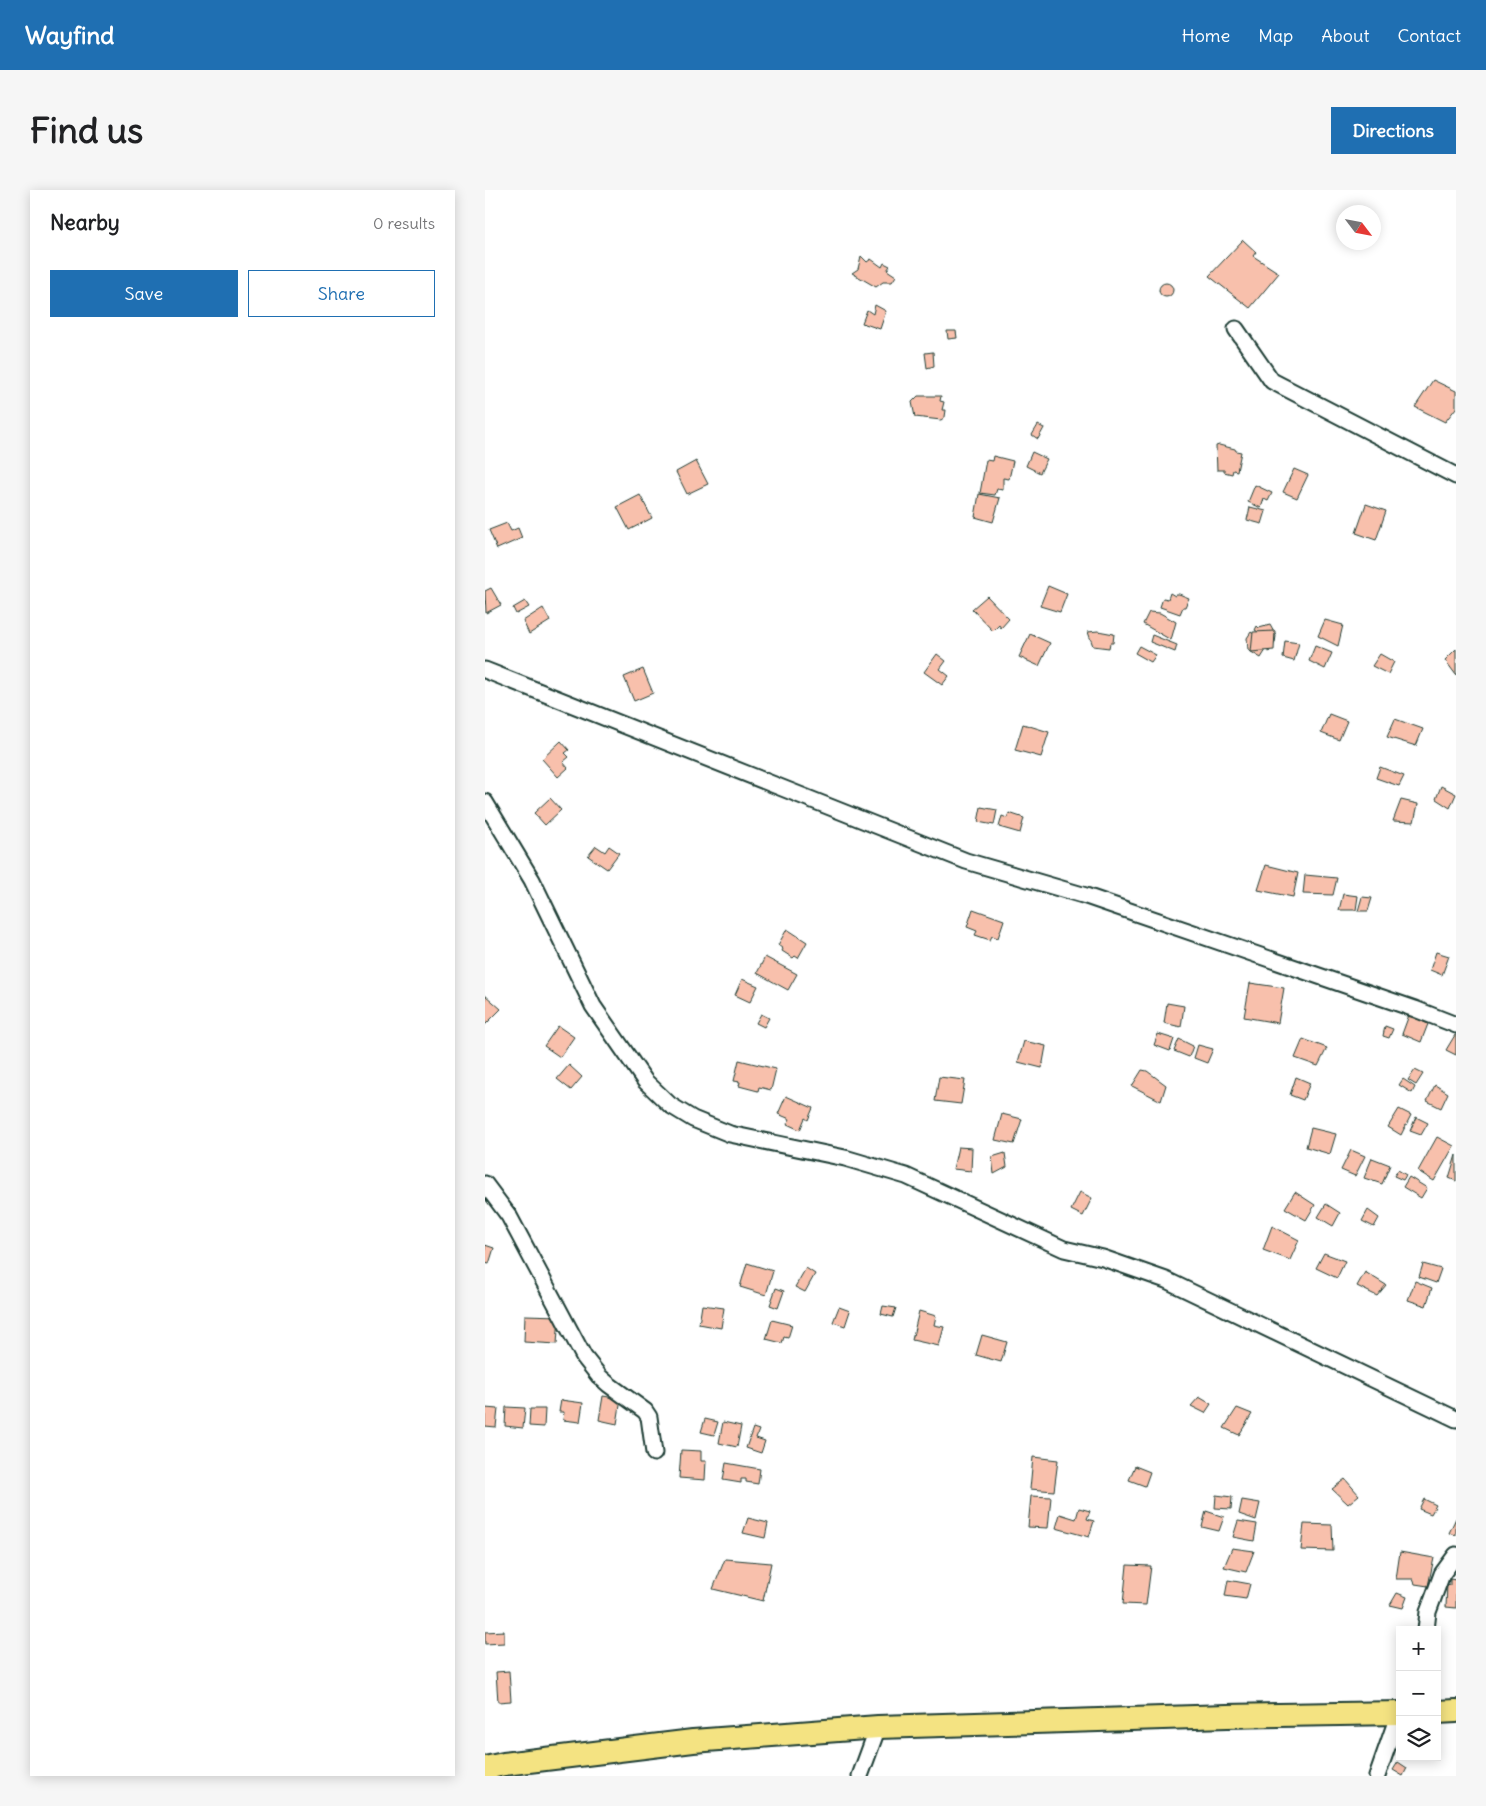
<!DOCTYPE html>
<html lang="en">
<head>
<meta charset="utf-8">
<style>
	:root { --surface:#fff; --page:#f6f6f6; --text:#202124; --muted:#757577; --line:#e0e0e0; --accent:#1f6fb2 }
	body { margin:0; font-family:Delius,sans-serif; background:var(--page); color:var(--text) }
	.controls { position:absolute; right:15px; bottom:15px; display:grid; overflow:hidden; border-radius:0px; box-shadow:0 2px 12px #0003 }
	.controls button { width:45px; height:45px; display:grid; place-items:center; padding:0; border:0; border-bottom:1px solid var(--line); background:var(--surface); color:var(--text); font:25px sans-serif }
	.compass { position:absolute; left:851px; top:15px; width:45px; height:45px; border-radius:50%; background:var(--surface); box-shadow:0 2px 12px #0003; rotate:122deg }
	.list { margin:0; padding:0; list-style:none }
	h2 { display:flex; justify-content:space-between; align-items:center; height:65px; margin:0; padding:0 20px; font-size:21px }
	h2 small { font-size:16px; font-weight:400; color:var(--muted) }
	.actions { display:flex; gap:10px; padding:15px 20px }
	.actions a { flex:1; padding:11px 0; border:1px solid var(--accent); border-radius:0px; text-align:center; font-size:18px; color:var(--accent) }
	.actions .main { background:var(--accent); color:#fff }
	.icon { flex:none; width:28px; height:28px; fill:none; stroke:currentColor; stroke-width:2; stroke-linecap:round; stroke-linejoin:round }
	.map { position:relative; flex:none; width:971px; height:1586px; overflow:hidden; border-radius:0px }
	header { display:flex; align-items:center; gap:30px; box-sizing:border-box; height:70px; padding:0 25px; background:var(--accent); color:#fff }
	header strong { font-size:24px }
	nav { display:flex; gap:28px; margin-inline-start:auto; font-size:18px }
	.intro { display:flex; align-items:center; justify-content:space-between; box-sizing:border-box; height:120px; padding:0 30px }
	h1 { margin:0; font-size:35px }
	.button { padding:12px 22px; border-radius:0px; background:var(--accent); color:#fff; font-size:18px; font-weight:700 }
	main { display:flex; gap:30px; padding:0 30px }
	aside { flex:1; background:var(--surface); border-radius:0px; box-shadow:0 2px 12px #0003 }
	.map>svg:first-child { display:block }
</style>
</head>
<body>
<header>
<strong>Wayfind</strong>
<nav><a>Home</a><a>Map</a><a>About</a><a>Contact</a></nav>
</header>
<div class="intro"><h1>Find us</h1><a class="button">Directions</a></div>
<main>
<aside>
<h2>Nearby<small>0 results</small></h2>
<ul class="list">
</ul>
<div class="actions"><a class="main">Save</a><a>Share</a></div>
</aside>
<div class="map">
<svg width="971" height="1586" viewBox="0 0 971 1586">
	<rect width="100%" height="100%" fill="#fff"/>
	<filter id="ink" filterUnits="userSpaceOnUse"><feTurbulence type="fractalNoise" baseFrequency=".02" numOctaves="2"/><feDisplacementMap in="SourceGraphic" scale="10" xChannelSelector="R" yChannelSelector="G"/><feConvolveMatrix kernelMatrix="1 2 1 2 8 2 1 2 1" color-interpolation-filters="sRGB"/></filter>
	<g filter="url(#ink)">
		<g fill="#f8c0ac" stroke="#1f3d34">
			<path d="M758,50l13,12 -3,4 26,17 -29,35 -41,-32z"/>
			<path d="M376,66l6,6 4,-3 11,8 2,-4 6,3 -3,4 9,6 -4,6h-9l-7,5 -24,-14 6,-4z"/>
			<circle cx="681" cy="100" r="7"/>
			<path d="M390,115l11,6 -6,18 -18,-6 5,-13 6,4z"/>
			<path d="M462,141h9l1,7 -9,1z"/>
			<path d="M448,162l1,14 -7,2 -2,-15z"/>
			<path d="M948,190l23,11v17l-11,14 -30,-15z"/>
			<path d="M433,206h23l-1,5 4,1 -2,8h4l-1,7 -4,3 -26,-3 -3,-15z"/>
			<path d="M553,235l6,3 -6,11 -6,-4z"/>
			<path d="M734,255l16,4 1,2 5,1 -4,19 -4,-1 -1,4 -8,-2v-2h-7l-1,-24z"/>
			<path d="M547,262l15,7 -7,14 -14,-7z"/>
			<path d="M508,266l20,5 -4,18 -6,-1v12l-6,-1 -2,6 -15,-2 6,-33 6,1z"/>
			<path d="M211,271l12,23 -21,10 -11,-22z"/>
			<path d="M809,279l14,6 -11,23 -14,-6z"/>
			<path d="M770,295l17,8 -4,8 -4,-2 -3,9 -13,-6z"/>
			<path d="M494,304l21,4 -7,24 -18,-5z"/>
			<path d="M155,305l12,23 -23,12 -12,-23z"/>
			<path d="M881,314l20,7 -10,29 -20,-7z"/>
			<path d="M765,317l16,4 -4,13 -15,-4z"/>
			<path d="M22,333l4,8 7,-3 4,10 -25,11 -8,-19z"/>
			<path d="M563,396l19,8 -7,18 -20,-6z"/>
			<path d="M6,398l10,17 -15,8 -1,-22z"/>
			<path d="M685,403l5,3 1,-2h3l10,4 -4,9h-2l-3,7 -20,-7 3,-9 5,1z"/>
			<path d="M502,406l22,23 -8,9 -2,-3 -6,6 -21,-22z"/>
			<path d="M40,411l4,6 -13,7 -3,-6z"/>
			<path d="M58,418l7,13 -21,13 -6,-13z"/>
			<path d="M664,422l11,1 16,9 -5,18 -28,-16z"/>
			<path d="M840,430l18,5 -5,21 -20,-10z"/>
			<path d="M785,435l6,11 -1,7 -6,9 -3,-2 -5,8 -13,-8 -1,-12 4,-6 5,4 2,-4 -3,-2 2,-4 2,2z"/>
			<path d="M613,441l16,3 -1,9h-3l-1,5 -16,-2 -5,-14z"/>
			<path d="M790,441l-1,19 -23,2 2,-20z"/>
			<path d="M545,444l20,9 -11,23 -20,-9z"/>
			<path d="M667,445l25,10 -2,7 -25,-10z"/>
			<path d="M800,451l14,2 -5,18 -11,-3z"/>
			<path d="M654,456l17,9 -5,7 -16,-9z"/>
			<path d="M830,456l17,7 -7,16 -16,-8z"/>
			<path d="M971,459v26l-11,-15z"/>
			<path d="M452,464l9,7 -6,8 9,7 -7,9 -18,-13z"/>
			<path d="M895,464l14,8 -6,12 -16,-8z"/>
			<path d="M158,479l10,24 -19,8 -10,-24z"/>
			<path d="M844,524l18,7 -8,19 -18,-7z"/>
			<path d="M910,529l28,10 -7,17 -29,-9z"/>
			<path d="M538,534l26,8 -8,25 -26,-7z"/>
			<path d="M76,551l8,9 -4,3 4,4 -6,5 5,6 -10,9 -16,-18z"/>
			<path d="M895,577l24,9 -5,10 -23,-8z"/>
			<path d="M956,596l15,8 -6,14 -14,-9z"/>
			<path d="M65,608l11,12 -16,15 -11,-12z"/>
			<path d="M916,610l17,4 -4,18 -21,-1z"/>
			<path d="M496,617l16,3 -3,15 -16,-3z"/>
			<path d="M524,623l15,5 -4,15 -21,-6 3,-11 5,2z"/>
			<path d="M111,656l9,6 4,-6 10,7 -12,16 -19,-13z"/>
			<path d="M781,675l32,8 -5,24 -35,-7z"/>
			<path d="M820,685l32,3 -4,17 -30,-1z"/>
			<path d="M858,704l15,2 -2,14h-17z"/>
			<path d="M877,707l10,1 -4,13h-10z"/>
			<path d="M488,719l31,11 -6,18 -6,-2 -2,4 -15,-5 2,-4 -10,-4z"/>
			<path d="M302,739l20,13 -9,16 -3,-2 -2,2 -11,-7 1,-2 -5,-4z"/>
			<path d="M951,762l13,4 -7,19 -12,-5z"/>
			<path d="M280,767l32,17 -9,16 -31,-17z"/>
			<path d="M257,789l16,7 -8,16 -15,-7z"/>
			<path d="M765,793l34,5 -6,35 -34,-6z"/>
			<path d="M0,805l16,14 -16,16z"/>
			<path d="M682,813l17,3 -3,21 -17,-4z"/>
			<path d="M276,824l8,4 -5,9 -8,-4z"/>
			<path d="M924,825l19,9 -7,18 -19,-8z"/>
			<path d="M73,836l16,11 -14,20 -16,-11z"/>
			<path d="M900,836l8,3 -4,9 -6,-2z"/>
			<path d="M673,844l16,5 -4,12 -16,-6z"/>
			<path d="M970,845h1v20l-10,-5z"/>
			<path d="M694,849l14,7 -4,11 -15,-6z"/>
			<path d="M818,849l24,9 -9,18 -23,-8z"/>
			<path d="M539,851l22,5 -4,22 -24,-6z"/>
			<path d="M713,855l15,4 -6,14 -13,-5z"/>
			<path d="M254,870l37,9 -5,21 -12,-3 -1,4 -19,-5 1,-4 -6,-1z"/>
			<path d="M84,875l13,12 -11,13 -14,-11z"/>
			<path d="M657,880l5,1 19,14 -5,16 -29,-15z"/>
			<path d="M930,880l8,4 -7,11 -8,-5z"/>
			<path d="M454,887l26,3 -4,24 -26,-3z"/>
			<path d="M811,887l14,6 -7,17 -13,-5z"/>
			<path d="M918,889l12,8 -3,6 -13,-8z"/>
			<path d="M950,895l13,8 -7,15 -14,-7z"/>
			<path d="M301,906l27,12 -5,12 -3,-2 -5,12 -13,-6 3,-5 -12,-5z"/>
			<path d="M914,919l12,6 -10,20 -13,-8z"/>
			<path d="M517,924l20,5 -8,25 -19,-4z"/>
			<path d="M931,927l12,6 -7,12 -11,-4z"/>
			<path d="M826,938l25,6 -6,20 -24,-7z"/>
			<path d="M952,947l17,9 -20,35 -16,-10z"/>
			<path d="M473,957l14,1 -1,23 -18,-2z"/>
			<path d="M866,960l14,6 -10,20 -14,-6z"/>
			<path d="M520,963l2,14 -13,7 -2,-17z"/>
			<path d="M971,965v26l-7,-3z"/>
			<path d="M887,968l18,7 -8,19 -18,-6z"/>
			<path d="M913,980l8,5 -3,5 -9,-4z"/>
			<path d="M924,987l18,11 -6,10 -18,-11z"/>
			<path d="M595,1002l12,6 -9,18 -12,-6z"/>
			<path d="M810,1002l20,13 -9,15 -21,-12z"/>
			<path d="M841,1014l14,9 -7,13 -15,-9z"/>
			<path d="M883,1020l11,8 -5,9 -12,-6z"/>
			<path d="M787,1036l27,14 -9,20 -27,-10z"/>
			<path d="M0,1055l9,3 -5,16 -4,-1z"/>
			<path d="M839,1063l21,8 -8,17 -21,-10z"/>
			<path d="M262,1073l26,8 -7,24 -26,-8z"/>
			<path d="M938,1074l18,5 -5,14 -17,-6z"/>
			<path d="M321,1078l9,6 -10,18 -10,-5z"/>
			<path d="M880,1082l21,13 -9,11 -20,-10z"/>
			<path d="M930,1091l17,7 -6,18 -18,-6z"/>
			<path d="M291,1098l8,3 -6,17 -8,-3z"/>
			<path d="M217,1115l22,3 -3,20 -22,-4z"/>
			<path d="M398,1116l13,2 -3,9 -12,-3z"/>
			<path d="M354,1117l11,4 -5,15 -12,-4z"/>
			<path d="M434,1121l17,5 -2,9 10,2 -5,19 -27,-6z"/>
			<path d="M40,1125l34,1 -2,28 -33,-2z"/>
			<path d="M287,1130l20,5 -4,13 -4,-1 -2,6 -16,-4z"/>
			<path d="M497,1145l25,7 -6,20 -25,-7z"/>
			<path d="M118,1206l18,3 -4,25 -18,-4z"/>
			<path d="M714,1207l12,7 -6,9 -14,-7z"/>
			<path d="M76,1210l22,3 -3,19 -17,-2 1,-8h-5z"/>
			<path d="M21,1217l19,1 -2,20 -18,-2z"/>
			<path d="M0,1218l13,1 -2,18 -11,-1z"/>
			<path d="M752,1218l15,6 -13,21 -15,-7z"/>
			<path d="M45,1219h15l-1,18 -15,-1z"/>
			<path d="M220,1229l13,3 -4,13 -13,-3z"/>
			<path d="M238,1232l18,4 -4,21 -18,-4z"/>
			<path d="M268,1238l6,2 -3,8 9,3 -4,12 -15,-5z"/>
			<path d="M196,1260l20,1v10h5l-1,19 -26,-2z"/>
			<path d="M548,1267l25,3 -4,31 -24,-2z"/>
			<path d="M241,1273l34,6 -2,15 -12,-2v-3h-5v4l-18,-3z"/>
			<path d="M650,1276l15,6 -5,14 -16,-6z"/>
			<path d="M860,1289l14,16 -11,9 -16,-15z"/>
			<path d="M731,1305l16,2 -1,12 -16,-1z"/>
			<path d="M546,1306l20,1 -3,31 -20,-1z"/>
			<path d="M939,1309l12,6 -5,9 -12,-5z"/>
			<path d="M757,1310l18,3 -4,17 -17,-6z"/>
			<path d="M594,1318l11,3 -3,8 7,2 -5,16 -33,-9 4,-14 16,5z"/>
			<path d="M721,1321l18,6 -5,14 -17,-4z"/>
			<path d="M263,1328l20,5 -3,15 -22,-5z"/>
			<path d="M971,1328v17l-7,-2z"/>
			<path d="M753,1331l19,3 -3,17 -21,-4z"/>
			<path d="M819,1334l28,1 1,26 -32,-1z"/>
			<path d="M747,1358l22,3 -8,21 -22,-5z"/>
			<path d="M915,1362l34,6 -6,28 -13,-2 -2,-5h-17z"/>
			<path d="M240,1369l46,4 -8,38 -50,-12z"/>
			<path d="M642,1375l24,1 -5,39 -23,-1z"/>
			<path d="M965,1389l6,1v28l-10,-1 1,-23 3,1z"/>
			<path d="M743,1390l22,4 -4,15 -21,-3z"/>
			<path d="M912,1403l10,4 -4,11 -13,-3z"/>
			<path d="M19,1441v12l-19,1v-12z"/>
			<path d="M24,1481l2,30 -13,1 -2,-30z"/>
			<path d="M913,1572l9,6 -4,8 -10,-6z"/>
		</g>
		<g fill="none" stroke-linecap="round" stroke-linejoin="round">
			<g stroke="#1f3d34" stroke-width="19">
				<g id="minor">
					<path d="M751,139l36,52 184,95"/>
					<path d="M0,480l481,191 120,35 329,113 41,16"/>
					<path d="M0,612l47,78 61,126 52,75 25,24 23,14 37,15 115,24 61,18 158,73 39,9 63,22 290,139"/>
					<path d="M0,994l24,32 75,141 15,19 9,8 37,27 4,6 5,36"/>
					<path d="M941,1440l2,-18 14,-38 14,-19"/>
					<path d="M375,1586l18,-49"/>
					<path d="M892,1586l22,-63"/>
				</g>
			</g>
			<g stroke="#1f3d34" stroke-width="26">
				<g id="highway">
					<path d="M952,1522l19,-1"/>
					<path d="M0,1578l19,-4 189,-23 185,-14 349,-11 173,-3"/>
				</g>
			</g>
			<use href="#minor" stroke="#fff" stroke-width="15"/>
			<use href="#highway" stroke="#f4e382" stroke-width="22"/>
		</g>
	</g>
</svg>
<div class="controls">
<button>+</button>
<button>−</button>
<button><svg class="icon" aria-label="layers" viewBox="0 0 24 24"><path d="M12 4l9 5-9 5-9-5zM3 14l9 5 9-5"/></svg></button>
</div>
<svg class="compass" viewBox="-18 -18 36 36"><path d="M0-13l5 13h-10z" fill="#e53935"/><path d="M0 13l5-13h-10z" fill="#757577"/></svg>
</div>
</main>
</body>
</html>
